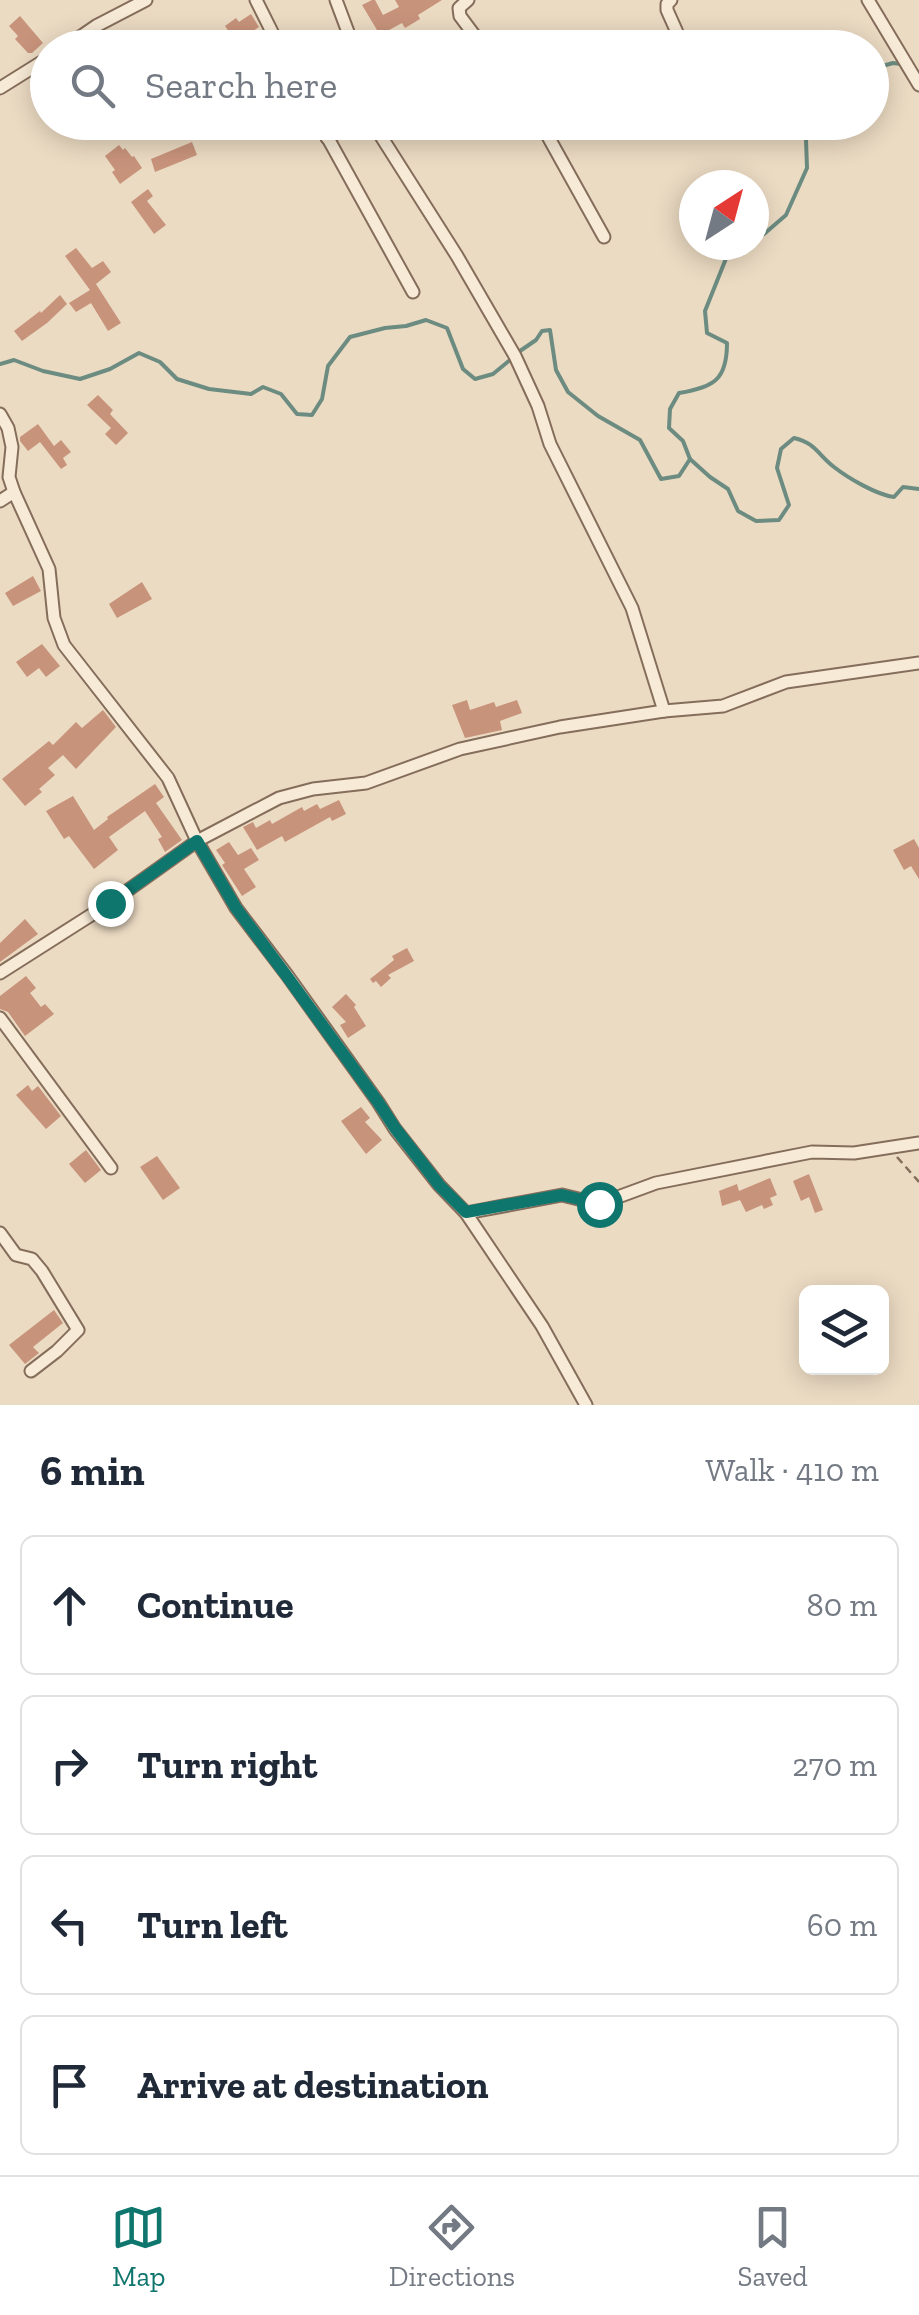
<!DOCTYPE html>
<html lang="en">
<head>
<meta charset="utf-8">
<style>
	:root { --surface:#fff; --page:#f2f2f3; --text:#1f2937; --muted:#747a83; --line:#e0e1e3; --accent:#0f766e }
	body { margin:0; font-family:"Zilla Slab",serif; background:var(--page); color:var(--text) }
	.controls { position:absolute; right:30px; bottom:30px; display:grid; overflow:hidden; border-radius:15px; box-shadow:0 5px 25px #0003 }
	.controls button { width:90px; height:90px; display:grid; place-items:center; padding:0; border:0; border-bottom:2px solid var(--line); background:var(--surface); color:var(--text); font:50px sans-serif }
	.compass { position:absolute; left:679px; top:170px; width:90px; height:90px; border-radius:50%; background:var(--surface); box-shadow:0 5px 25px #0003; rotate:36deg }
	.stop { position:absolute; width:30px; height:30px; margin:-22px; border:8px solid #0f766e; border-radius:50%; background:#fff }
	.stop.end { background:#0f766e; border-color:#fff; box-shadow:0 2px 10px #0008 }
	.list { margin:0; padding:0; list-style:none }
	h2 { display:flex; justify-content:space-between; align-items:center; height:130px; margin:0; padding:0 40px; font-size:42px }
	h2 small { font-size:32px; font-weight:400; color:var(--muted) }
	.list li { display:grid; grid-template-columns:65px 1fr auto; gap:30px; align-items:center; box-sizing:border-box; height:140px; margin:0 20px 20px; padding:0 20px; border:2px solid var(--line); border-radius:15px }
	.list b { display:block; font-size:38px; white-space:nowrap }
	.list em { font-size:32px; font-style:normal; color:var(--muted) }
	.icon { flex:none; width:55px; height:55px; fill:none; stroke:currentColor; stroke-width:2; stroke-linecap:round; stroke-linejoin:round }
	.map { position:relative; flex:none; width:919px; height:1405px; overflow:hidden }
	.search { position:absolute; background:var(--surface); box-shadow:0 5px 25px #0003; left:30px; right:30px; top:30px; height:110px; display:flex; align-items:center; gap:25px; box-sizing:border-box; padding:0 35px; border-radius:55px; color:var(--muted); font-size:38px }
	.sheet { height:770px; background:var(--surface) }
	nav { display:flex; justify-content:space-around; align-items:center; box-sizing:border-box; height:140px; border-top:2px solid var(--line); background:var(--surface); font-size:28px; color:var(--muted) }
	nav a { display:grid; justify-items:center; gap:5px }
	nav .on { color:var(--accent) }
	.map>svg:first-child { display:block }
</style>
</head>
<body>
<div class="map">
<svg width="919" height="1405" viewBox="0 0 919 1405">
	<rect width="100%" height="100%" fill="#ecdbc3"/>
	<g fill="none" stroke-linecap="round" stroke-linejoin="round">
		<g stroke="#6c8c81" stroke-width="4">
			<path d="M872,69l21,-6 8,1"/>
			<path d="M754,238l10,-4 22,-19 21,-47 -1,-28 6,-18"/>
			<path d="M520,351l16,-11 6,-9 8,-1 6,40 12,22 30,24 42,24 21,39 18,-3 11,-17 -7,-18 -14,-13 1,-19 9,-16c35,-6 48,-13 48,-50l-20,-10 -2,-22 24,-60 12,-6"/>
			<path d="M0,364l14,-4 29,11 37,8 30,-10 29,-16 21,9 17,17 32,10 42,5 12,-7 18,7 16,20 15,1 10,-16 6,-33 22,-29 35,-9 21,-2 20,-6 21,8 16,41 12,10 18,-5 17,-14"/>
			<path d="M690,459l20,18 18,12 10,22 18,10 23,-1 10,-15 -12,-37 4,-19 13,-11c22,5 24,17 40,29 14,11 43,28 60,30l9,-10 16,2"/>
		</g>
	</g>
	<g fill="#c8937b">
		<path d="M372,0h3l8,15 16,-8 -4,-7h47l-24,15 2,4 -15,9 -3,-5 -22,12 -18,-30z"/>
		<path d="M251,14l8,13 -15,10 7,11h-11l-15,-22 11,-8 3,4z"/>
		<path d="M20,16l23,27 -11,10h-4l-13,-14 3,-3 -9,-10z"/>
		<path d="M192,142l5,13 -42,17 -4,-13z"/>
		<path d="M119,145l4,5 2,-2 7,9 2,-1 8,12 -22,16 -8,-12 3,-2 -10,-14z"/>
		<path d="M148,189l5,7 -6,5 19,24 -12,9 -23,-32z"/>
		<path d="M76,248l16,20 11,-7 8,11 -15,12 25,39 -13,8 -17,-28 -15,9 -7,-9 21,-13 -25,-34z"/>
		<path d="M60,295l7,9 -20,19 -25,18 -8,-10 26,-20 1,2z"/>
		<path d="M98,395l15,15 -3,4 18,19 -12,12 -11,-11 6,-6 -24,-23z"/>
		<path d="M38,424l16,22 7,-6 10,12 -8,6 4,7 -6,4 -21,-27 -12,9 -8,-10v-4z"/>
		<path d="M33,576l8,15 -28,15 -8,-13z"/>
		<path d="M142,582l10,17 -35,19 -8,-14z"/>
		<path d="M42,644l18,22 -14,11 -7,-9 -12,9 -11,-15z"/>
		<path d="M467,700l3,10 24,-8 2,5 21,-7 5,13 -22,8 2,9 -37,8 -13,-33z"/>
		<path d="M103,710l13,17 -40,42 -13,-14 -15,13 7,7 -16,14 3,3 -17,14 -23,-27 47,-38 4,4 23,-23 6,6z"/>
		<path d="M155,784l9,13 -8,6 26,37 -17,12 -7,-13 4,-2 -17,-26 -36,26 9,13 -24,19 -25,-33 -5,3 -18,-28 27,-15 21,34 14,-11 -1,-2z"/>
		<path d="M339,800l7,14 -14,7 -2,-4 -45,25 -3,-6 -25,14 -14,-23 10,-5 3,6 14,-8 2,4 30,-17 2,4 13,-7 3,5z"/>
		<path d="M914,839l5,9v31l-8,-13 -7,4 -11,-20z"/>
		<path d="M229,842l9,13 13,-7 8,12 -15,9 12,18 -14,9 -20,-31 3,-2 -9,-13z"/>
		<path d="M25,919l13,15 -38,28v-19z"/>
		<path d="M407,948l7,13 -26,14 3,3 -10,9 -5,-6 -3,2 -3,-4 24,-19 -2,-4z"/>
		<path d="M26,976l10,12 -6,5 11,14 4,-3 9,10 -29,22 -17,-24 -8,-3v-13z"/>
		<path d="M346,994l10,11 -2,2 12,19 -18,12 -8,-13 6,-3 -14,-15z"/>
		<path d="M28,1085l4,6 6,-5 23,30 -15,13 -30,-34z"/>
		<path d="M361,1107l9,11 -5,4 17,18 -16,14 -25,-33z"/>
		<path d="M86,1150l15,20 -16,13 -16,-19z"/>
		<path d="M157,1156l23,32 -17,12 -23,-33z"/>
		<path d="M809,1174l14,36 -8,3 -6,-16 -8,4 -8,-20z"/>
		<path d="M770,1178l7,17 -7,3 3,7 -9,4 -2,-4 -16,7 -6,-12 -18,6 -3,-15 18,-7 2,7z"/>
		<path d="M54,1310l9,13 -30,24 6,6 -14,11 -16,-19z"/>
	</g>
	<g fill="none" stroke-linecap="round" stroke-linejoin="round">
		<g stroke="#856d5b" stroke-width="15">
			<g id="minor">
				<path d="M256,0l24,48"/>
				<path d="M336,0l18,48"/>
				<path d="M468,0l-9,8 1,8 24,32"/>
				<path d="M671,0l-4,4v6l17,38"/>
				<path d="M868,0l51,85"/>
				<path d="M64,48l32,-22 50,-26"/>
				<path d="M0,88l48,-30"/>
				<path d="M319,122l94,170"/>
				<path d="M372,122l85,134 58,100 23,50 12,38 82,164 32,103"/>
				<path d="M540,122l64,115"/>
				<path d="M719,122l1,2"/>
				<path d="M327,138l30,-16"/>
				<path d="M0,414l8,14 4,19 -3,30 5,15 35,77 5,49 10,27 104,133 29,63 39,67 51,67 91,127 17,27 44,56 27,28 76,113 44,79"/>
				<path d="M0,501l14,-9"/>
				<path d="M0,973l110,-70 87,-62 82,-43 34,-9 53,-6 94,-34 100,-22 104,-16 59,-5 63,-24 133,-19"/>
				<path d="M0,1018l111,150"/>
				<path d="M466,1213l96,-18 37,9 57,-21 156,-31 42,1 65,-10"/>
				<path d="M0,1233l16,22 16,4 10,12 36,59 -21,21 -26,20"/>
			</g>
		</g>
		<path stroke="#856d5b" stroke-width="2.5" stroke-dasharray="8 5" stroke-linecap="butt" d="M897,1157l22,25"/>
		<use href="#minor" stroke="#f7ead6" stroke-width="11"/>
	</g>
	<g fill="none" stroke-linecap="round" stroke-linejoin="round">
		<path stroke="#0f766e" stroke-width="12" d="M110,903l87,-62 39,67 50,67 92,127 17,26 44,57 27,27 96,-17 37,9"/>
	</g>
</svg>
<div class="controls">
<button><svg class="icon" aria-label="layers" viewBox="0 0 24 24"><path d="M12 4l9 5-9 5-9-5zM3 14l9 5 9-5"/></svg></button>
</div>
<svg class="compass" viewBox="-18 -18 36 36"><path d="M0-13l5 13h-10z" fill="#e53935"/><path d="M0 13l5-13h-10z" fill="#747a83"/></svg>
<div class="stop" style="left:599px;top:1204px"></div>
<div class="stop end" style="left:110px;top:903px"></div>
<div class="search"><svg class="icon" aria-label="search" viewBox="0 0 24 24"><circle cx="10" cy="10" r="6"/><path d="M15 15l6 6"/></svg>Search here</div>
</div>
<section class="sheet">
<h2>6 min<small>Walk · 410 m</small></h2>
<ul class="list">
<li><svg class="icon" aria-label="ahead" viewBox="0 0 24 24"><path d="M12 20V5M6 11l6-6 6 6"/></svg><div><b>Continue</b></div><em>80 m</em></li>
<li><svg class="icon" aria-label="right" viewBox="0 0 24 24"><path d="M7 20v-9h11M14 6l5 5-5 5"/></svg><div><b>Turn right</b></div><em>270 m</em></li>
<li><svg class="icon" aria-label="left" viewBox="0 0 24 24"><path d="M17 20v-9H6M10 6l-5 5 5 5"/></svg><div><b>Turn left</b></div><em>60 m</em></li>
<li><svg class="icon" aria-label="arrive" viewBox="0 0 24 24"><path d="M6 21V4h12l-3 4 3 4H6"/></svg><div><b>Arrive at destination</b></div></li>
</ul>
</section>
<nav>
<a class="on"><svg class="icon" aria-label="map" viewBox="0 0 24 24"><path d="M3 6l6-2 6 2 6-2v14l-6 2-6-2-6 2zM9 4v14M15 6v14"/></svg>Map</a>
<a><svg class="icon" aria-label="directions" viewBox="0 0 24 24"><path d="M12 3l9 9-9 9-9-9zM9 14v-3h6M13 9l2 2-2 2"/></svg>Directions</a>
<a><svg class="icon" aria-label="saved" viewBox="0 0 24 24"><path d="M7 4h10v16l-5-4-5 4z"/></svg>Saved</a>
</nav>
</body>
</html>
